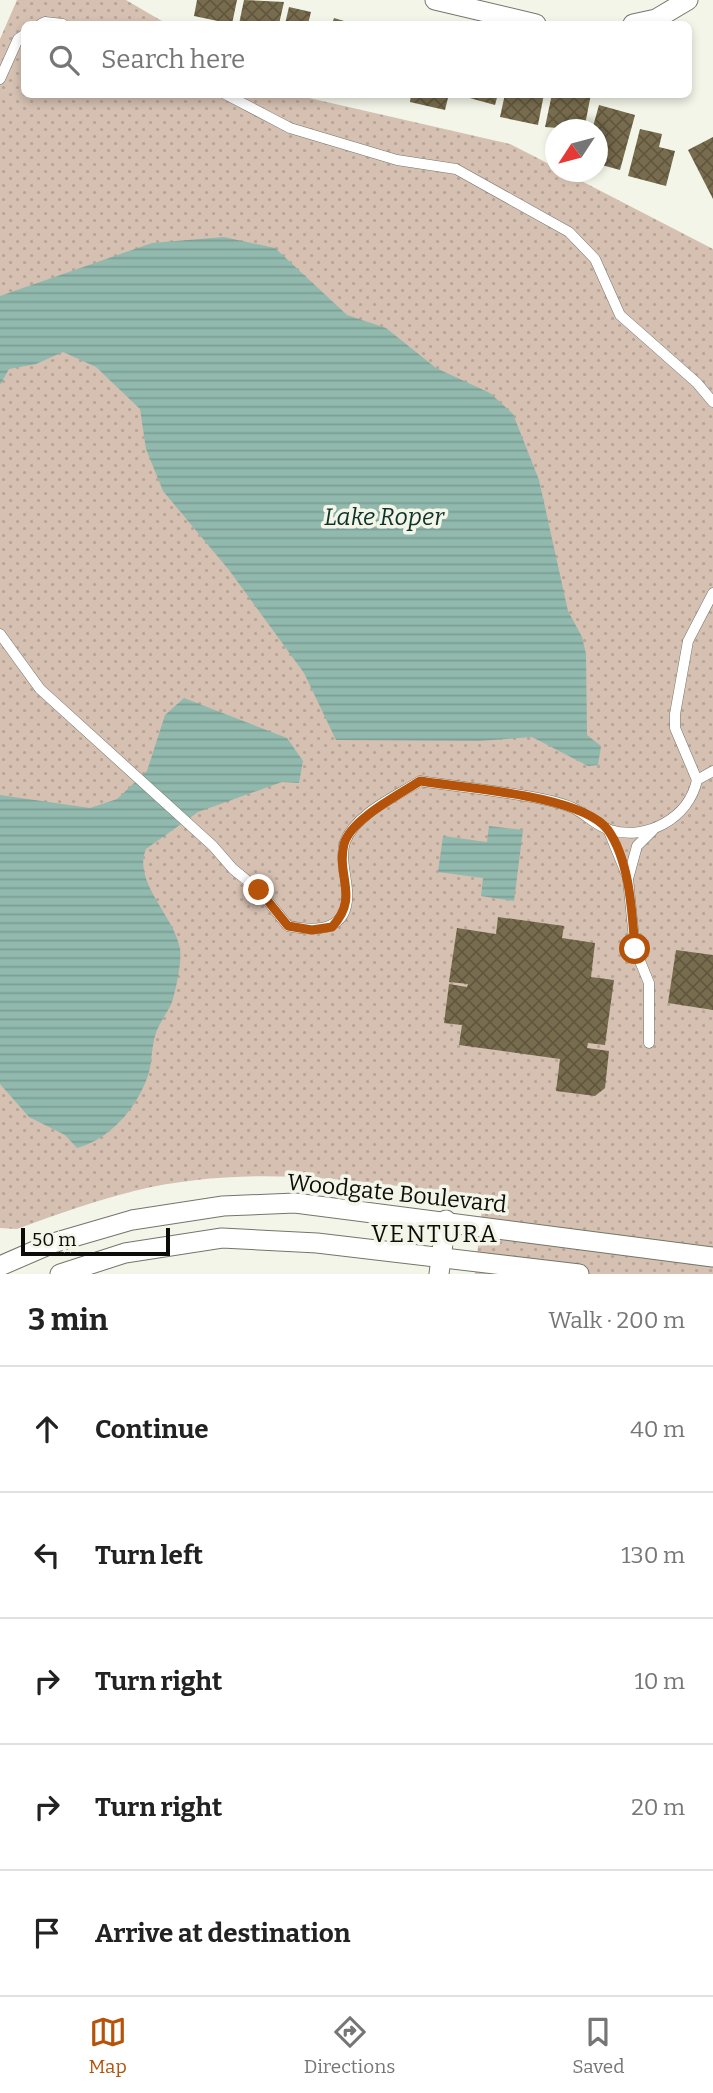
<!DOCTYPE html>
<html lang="en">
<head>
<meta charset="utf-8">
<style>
	:root { --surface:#fff; --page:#f2f2f2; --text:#222; --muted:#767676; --line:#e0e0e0; --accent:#b45309 }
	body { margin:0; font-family:Bitter,serif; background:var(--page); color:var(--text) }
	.compass { position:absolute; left:545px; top:119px; width:63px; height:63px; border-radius:50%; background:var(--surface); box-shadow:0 4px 10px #0003; rotate:234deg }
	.scale { position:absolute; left:21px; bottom:18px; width:149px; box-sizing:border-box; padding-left:7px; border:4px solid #0c0d08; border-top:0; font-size:19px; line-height:24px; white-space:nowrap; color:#0c0d08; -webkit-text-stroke:5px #f2f5e7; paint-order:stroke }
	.stop { position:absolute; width:21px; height:21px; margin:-16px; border:5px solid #b45309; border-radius:50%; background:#fff }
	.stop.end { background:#b45309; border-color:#fff; box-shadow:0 2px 7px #0008 }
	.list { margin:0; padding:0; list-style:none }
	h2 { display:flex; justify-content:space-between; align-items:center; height:91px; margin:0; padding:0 28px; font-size:30px }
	h2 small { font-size:23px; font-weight:400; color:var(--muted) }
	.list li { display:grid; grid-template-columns:46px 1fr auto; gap:21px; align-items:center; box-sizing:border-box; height:126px; padding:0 28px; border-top:2px solid var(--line) }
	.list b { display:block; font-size:26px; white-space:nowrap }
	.list em { font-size:23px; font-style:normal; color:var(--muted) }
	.icon { flex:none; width:38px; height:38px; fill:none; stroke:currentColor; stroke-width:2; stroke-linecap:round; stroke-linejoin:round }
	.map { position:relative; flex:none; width:713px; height:1274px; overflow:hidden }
	.search { position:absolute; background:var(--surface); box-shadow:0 4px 10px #0003; left:21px; right:21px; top:21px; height:77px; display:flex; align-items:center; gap:18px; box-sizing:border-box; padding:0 24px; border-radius:10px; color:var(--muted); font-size:26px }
	.sheet { height:721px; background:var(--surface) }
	nav { display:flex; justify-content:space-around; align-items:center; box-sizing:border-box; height:98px; border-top:2px solid var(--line); background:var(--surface); font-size:19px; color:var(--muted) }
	nav a { display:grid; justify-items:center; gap:4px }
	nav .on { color:var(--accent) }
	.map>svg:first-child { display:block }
</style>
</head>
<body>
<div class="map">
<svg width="713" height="1274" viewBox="0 0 713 1274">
	<defs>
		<pattern id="grass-dots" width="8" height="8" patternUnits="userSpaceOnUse" patternTransform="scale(1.75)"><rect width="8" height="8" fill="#d5c0b1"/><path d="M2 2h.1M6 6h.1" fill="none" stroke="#b6a497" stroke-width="1.8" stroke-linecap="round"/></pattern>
		<pattern id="water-rules" width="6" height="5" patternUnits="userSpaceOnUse" patternTransform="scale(1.75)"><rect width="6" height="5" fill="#91b9ae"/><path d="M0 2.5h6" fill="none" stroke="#7c9e94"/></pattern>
		<pattern id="building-cross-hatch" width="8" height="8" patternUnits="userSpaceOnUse" patternTransform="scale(1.75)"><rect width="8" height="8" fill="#786c4e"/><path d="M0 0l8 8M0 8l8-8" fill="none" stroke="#61573f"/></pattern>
	</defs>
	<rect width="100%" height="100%" fill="#f2f5e7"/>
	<path fill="url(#grass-dots)" d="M17,0h109l41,24h-143v70l272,1 214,49 45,23 1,5h8l149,77v1025h-238l8,-75c-114,-19 -235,-36 -349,-8 -40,10 -79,24 -117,38l-17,-1v-1189z"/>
	<g fill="url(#water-rules)">
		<path d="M224,237l51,11 72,67 39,13 50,40 54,25 23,21 26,66 29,131 14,26 4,17 1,81 14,11 -3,19 -10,1 -56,-29 -53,4 -143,-1 -32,-67 -75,-103 -66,-79 -17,-42 -6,-40 -44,-42 -33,-15 -27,12 -27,5 -9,16v-89l152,-53z"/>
		<path d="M184,698l103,40 16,23 -4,22 -17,-1 -84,30 -52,37c-14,33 29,68 34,100 2,13 -4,40 -8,53 -5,12 -14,22 -17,34 -3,10 -3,21 -5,32 -8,34 -38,71 -73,80l-12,-13 -36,-18 -29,-33v-289l90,13 27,-9 30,-28 18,-56z"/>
		<path d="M489,826l34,4 -9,71 -33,-5 2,-18 -45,-6 5,-36 44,6z"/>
	</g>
	<g fill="url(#building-cross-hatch)">
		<path d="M197,0h40l-5,24 -38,-8z"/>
		<path d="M244,0l40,2 -5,22h-40z"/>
		<path d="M289,7l22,5 -3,12h-23z"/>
		<path d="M334,18l20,6h-22z"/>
		<path d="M411,94h38l-4,16 -35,-8z"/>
		<path d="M455,94h43l-3,11z"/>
		<path d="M505,94h39l-6,31 -38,-8z"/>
		<path d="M552,94h39l-7,36 -39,-3z"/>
		<path d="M599,105l36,10 -15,55 -22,-6v-34h-6z"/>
		<path d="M640,129l22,5 -3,13 16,4 -9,35 -38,-10z"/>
		<path d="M713,137v62l-25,-49z"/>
		<path d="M498,917l66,9 -2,12 33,5 -4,34 23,3 -9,65 -17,-2 -1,5 22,3 -4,37 -10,8 -39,-5 4,-32 -101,-14 3,-20 -18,-2 5,-39 18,3 1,-3 -19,-2 8,-54 39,6z"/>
		<path d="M676,950l37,5v55l-45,-7z"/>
	</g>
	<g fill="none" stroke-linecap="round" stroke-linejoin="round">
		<g stroke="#73766a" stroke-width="11">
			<g id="lane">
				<path d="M41,24l4,-2 18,2"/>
				<path d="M0,79l18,-40 6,-4"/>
				<path d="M225,94l65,34 107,32 59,9 113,63 26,27 25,56 77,68 16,19"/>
				<path d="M0,634l40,55 173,157 20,23 26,21 29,36c30,6 62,5 59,-36 -1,-15 -7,-33 -2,-48 10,-28 52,-46 75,-61 40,6 82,10 122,18 10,2 22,5 31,9 13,6 23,18 37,22 37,11 79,-12 87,-50l16,-9"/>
				<path d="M697,780l-22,-52v-14l13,-73 25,-48"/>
				<path d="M608,829l20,49"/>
				<path d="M649,1043v-60l-14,-34 -7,-70 9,-33 16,-16"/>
			</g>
		</g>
		<g stroke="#73766a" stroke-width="21">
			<g id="street">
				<path d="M435,0l101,24"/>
				<path d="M633,24l23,-5 32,-19"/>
				<path d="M0,1266l53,-23 79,-23 91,-14 72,-3 418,54"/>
				<path d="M60,1274l65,-21 97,-15 95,5 262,31"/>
				<path d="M439,1274l7,-54"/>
			</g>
		</g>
		<use href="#lane" stroke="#fff" stroke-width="10"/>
		<use href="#street" stroke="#fff" stroke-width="19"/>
	</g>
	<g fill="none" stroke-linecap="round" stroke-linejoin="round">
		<path stroke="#b45309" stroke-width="9" d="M259,890l29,36 24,4 20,-3c28,-30 4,-50 12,-83 7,-25 55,-49 76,-63 43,7 162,14 188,49 22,31 24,83 27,119"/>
	</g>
	<g text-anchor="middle" stroke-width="7" stroke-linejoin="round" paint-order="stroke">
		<g font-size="23" fill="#0c0d08" stroke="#f2f5e7">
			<text transform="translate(397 1193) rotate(6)" y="8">Woodgate Boulevard</text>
		</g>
		<g font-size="24" font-style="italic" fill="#0d332b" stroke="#f2f5e7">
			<text x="384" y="525">Lake Roper</text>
		</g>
		<g font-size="24" letter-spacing="2" fill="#0c0d08" stroke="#f2f5e7">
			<text x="435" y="1242">VENTURA</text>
		</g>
	</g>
</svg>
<svg class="compass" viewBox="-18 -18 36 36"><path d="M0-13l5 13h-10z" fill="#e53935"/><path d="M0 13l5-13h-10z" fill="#767676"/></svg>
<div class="scale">50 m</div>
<div class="stop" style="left:635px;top:949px"></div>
<div class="stop end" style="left:259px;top:890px"></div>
<div class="search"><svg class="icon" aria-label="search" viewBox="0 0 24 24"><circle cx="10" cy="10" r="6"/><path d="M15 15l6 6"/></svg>Search here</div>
</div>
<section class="sheet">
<h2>3 min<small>Walk · 200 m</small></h2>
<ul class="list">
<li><svg class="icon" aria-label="ahead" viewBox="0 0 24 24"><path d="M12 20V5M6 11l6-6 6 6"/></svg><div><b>Continue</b></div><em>40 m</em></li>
<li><svg class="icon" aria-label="left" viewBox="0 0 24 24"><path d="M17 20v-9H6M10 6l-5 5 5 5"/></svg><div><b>Turn left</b></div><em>130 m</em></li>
<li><svg class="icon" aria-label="right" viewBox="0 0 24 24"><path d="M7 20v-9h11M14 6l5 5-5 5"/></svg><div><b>Turn right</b></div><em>10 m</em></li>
<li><svg class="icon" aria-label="right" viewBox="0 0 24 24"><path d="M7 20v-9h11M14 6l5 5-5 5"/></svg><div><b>Turn right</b></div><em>20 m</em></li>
<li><svg class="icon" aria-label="arrive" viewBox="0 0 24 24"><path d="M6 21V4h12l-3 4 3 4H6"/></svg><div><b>Arrive at destination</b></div></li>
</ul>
</section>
<nav>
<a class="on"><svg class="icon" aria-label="map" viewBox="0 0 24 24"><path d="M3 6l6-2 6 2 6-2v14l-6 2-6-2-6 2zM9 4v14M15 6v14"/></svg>Map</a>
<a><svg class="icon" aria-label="directions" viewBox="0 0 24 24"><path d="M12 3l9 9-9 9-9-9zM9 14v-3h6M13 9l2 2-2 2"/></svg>Directions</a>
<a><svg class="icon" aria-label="saved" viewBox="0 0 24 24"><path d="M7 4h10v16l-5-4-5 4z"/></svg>Saved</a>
</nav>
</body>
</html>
